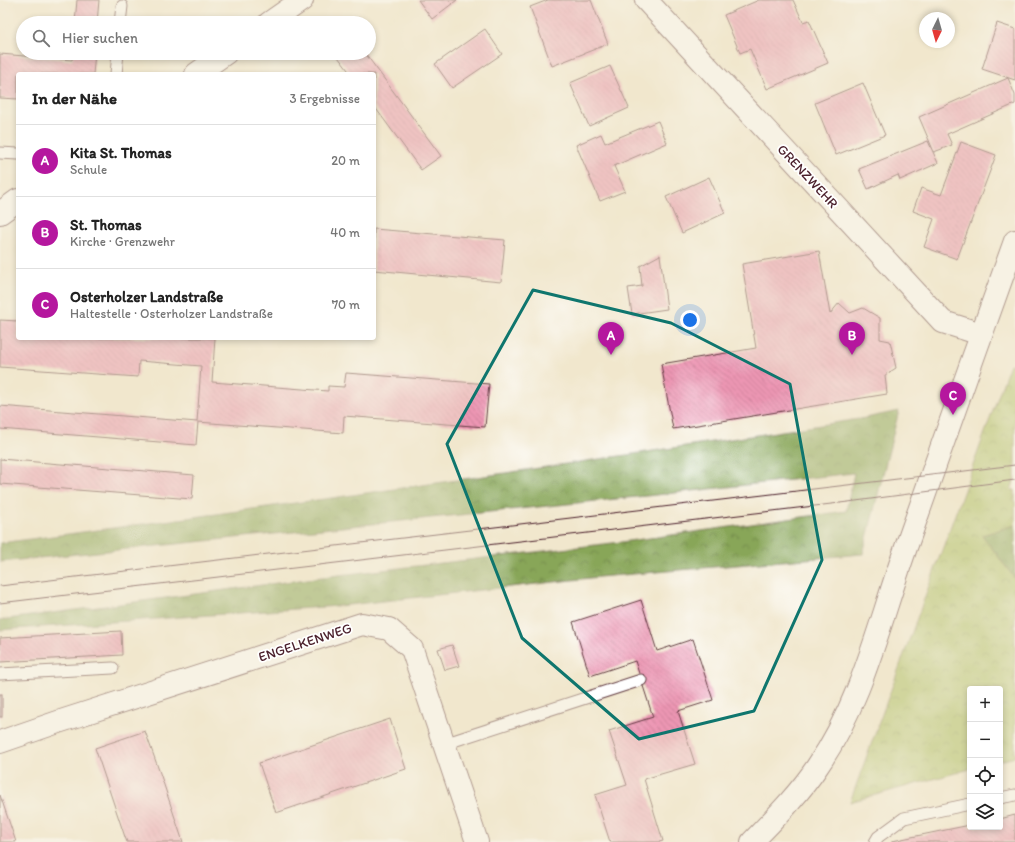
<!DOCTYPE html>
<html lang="de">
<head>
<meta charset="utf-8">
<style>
	:root { --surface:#fff; --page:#f2f2f2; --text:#222; --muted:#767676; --line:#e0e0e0; --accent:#b5179e }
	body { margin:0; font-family:Itim,sans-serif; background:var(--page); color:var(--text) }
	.controls { position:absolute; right:12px; bottom:12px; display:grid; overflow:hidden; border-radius:4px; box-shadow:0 2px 6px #0003 }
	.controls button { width:36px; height:36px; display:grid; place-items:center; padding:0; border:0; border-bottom:1px solid var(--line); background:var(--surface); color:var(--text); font:20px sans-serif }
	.compass { position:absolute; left:919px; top:12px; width:36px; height:36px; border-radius:50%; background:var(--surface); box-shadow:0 2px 6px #0003; rotate:185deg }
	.you { position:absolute; left:690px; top:320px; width:14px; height:14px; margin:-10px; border:3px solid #fff; border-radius:50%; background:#1a73e8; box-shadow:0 0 0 6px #1a73e833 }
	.badge { display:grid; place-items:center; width:26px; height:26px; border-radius:50%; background:var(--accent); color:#fff; font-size:13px; font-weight:700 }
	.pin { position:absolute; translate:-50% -33px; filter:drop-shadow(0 1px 2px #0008) }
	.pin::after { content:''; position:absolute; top:21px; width:14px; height:12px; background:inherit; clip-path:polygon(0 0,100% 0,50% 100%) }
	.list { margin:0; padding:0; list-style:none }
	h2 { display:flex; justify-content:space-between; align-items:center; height:52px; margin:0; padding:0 16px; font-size:17px }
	h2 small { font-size:13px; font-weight:400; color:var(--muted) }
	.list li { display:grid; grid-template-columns:26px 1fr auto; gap:12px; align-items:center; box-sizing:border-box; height:72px; padding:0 16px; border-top:1px solid var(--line) }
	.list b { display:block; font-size:15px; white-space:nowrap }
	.list p { margin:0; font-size:13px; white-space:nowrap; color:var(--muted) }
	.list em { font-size:13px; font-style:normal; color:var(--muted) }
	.icon { flex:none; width:22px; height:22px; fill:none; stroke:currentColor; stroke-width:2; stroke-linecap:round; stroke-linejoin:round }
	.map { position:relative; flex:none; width:1015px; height:842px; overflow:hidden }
	.search { position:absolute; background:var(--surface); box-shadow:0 2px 6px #0003; left:16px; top:16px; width:360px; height:44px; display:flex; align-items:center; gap:10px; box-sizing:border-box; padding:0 14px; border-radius:22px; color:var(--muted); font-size:15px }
	.panel { position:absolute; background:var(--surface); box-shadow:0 2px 6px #0003; left:16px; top:72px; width:360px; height:268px; border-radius:4px }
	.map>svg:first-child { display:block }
</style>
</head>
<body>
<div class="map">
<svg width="1015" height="842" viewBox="0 0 1015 842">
	<defs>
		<pattern id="forest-crowns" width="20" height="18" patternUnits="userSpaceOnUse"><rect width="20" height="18" fill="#88a659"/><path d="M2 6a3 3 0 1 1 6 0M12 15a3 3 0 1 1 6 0" fill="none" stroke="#71874a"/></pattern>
		<pattern id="park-crowns" width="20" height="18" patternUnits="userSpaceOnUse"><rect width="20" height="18" fill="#abbf63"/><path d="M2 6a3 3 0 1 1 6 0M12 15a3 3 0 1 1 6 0" fill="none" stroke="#8d9b52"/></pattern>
		<pattern id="building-back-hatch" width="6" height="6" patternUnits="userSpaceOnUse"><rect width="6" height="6" fill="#ed96b4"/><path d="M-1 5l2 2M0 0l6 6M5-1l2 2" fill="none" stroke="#c27a93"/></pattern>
	</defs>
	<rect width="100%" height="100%" fill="#fff"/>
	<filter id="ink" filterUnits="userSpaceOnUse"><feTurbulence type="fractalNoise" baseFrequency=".025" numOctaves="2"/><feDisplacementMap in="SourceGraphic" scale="8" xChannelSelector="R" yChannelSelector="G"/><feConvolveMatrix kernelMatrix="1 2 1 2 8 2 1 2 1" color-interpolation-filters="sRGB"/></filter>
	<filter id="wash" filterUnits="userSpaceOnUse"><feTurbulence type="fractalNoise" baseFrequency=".012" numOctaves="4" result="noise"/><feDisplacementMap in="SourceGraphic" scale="16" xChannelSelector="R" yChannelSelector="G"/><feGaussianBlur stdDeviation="0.9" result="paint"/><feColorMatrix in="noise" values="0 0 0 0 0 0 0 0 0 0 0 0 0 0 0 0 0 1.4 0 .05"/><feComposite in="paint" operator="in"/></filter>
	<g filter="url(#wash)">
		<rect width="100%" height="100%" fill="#f1e7cd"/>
		<g fill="url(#forest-crowns)" stroke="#696242">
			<path d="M899,411l-36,143 -264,23 -260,29 -339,24v-10l322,-43 299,-35 225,-31 8,-38 -198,22 -656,67v-19c289,-38 577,-79 865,-125z"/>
			<path d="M1015,525v54l-33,-44z"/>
		</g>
		<path fill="url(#park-crowns)" stroke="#7a6f47" d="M1010,364l5,1v113l-4,12h4v35l-33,10 33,44v178l-15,4v-72h-30v80l-120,33z"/>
		<g id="blocks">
			<g fill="url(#building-back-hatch)">
				<path d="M77,0h22l-2,23h-22z"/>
				<path d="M418,0h39l-25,19z"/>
				<path d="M548,0h43l17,44 -56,22 -22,-59z"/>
				<path d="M759,0h34l10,22 6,-2 19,43 -61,26 -17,-40 -10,4 -16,-38z"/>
				<path d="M997,23l18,6v51l-33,-11z"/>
				<path d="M485,29l17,25 -50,34 -17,-24z"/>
				<path d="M73,53h22l-2,21h-75v25l-18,-1v-44l72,6z"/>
				<path d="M335,53h30l76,103 -20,14 -47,-64v-32h-23z"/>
				<path d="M610,66l19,42 -40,18 -19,-43z"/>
				<path d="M1008,78l7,17v9l-68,30 5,11 -18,7 -15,-35z"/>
				<path d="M863,83l22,52 -49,20 -21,-52z"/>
				<path d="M658,121l9,22 -53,23 11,25 -25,10 -24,-56 25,-11 4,9z"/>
				<path d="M928,141l10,22 -38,17 -2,-5 -30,14 -9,-20z"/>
				<path d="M961,142l35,13 -39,104 -33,-12 10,-28 -21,-8 8,-23 20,7z"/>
				<path d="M709,177l16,36 -43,20 -16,-36z"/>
				<path d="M374,229l131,11 -4,42 -127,-12z"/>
				<path d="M819,251l11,63 9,-11 11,10 13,-5 17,10v21l10,2 6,27 -11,7 2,19 -214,35 -12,-65 95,-16 -14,-84z"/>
				<path d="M660,255l7,54 -35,5 -4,-26 14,-2 -2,-20z"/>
				<path d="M0,320l18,1v17h197l-3,44 116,9v-5l16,1 2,-14 143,11 -4,43 -141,-11 -1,17 -145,-11 -2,23 -196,-16v-23l197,16 4,-56 -62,-5 -1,16 -138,-10z"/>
				<path d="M0,459l194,16 -2,24 -192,-15z"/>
				<path d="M641,600l16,51 36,-12 20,61 -35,11 17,53 -51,15 19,62 -4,1h-49l-15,-47 32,-10 -18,-54 44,-14 -18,-56 -45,15 -17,-54z"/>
				<path d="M121,631l1,24 -122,7v-24z"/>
				<path d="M452,645l7,21 -14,4 -7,-21z"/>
				<rect x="0" y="694" width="2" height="23"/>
				<path d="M390,719l16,50 -130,44 -17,-50z"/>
				<path d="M145,731l16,45 22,66h-56l-2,-5 -30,-89z"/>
				<path d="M0,795l16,47h-16z"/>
				<path d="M1015,815v27h-123v-1l78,-16v2h30v-8z"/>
			</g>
		</g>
	</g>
	<g filter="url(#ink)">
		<use href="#blocks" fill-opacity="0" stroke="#633d43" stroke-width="1"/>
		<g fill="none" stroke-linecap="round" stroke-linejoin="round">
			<g stroke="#633d43" stroke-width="13">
				<g id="lane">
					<path d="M120,23l2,-17"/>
					<path d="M116,74l2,-21"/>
					<path d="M0,153l18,1"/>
					<path d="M0,674l113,-6"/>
					<path d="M444,744l197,-64"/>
					<path d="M1000,798l15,-3"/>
					<path d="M875,842l3,-5 26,-19 66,-14"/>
				</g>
			</g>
			<g stroke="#633d43" stroke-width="24">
				<g id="street">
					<path d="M646,0l297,322 38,12"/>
					<path d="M269,23l33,-23"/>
					<path d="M196,74l30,-21"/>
					<path d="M0,213l18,-13"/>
					<path d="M0,742l58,-20 304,-98 27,5 23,20 65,193"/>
				</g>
			</g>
			<g stroke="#633d43" stroke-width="24">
				<path id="secondary" d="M752,842c22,-23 47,-48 65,-75 47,-68 64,-152 92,-228 35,-99 70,-199 106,-298"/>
			</g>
			<use href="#lane" stroke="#fff" stroke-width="11"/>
			<use href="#street" stroke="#fff" stroke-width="22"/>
			<use href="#secondary" stroke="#fff" stroke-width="22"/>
			<g stroke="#4a1f2b" stroke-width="1">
				<path d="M0,586l1015,-121"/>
				<path d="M0,603l848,-101 167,-22"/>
			</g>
		</g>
	</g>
	<path d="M0 0H1015V842H0ZM533,290l138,33 119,61 32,176 -68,151 -115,28 -117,-101 -75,-194z" fill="#f1e7cd" fill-opacity=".55" fill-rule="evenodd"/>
	<path fill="none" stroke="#0f766e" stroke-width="3" stroke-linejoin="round" d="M533,290l138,33 119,61 32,176 -68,151 -115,28 -117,-101 -75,-194z"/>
	<g text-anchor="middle" stroke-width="3.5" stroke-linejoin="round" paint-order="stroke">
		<g font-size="14" fill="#4a1f2b" stroke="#fff">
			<text transform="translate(808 176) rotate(47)" y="5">GRENZWEHR</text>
			<text transform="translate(305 642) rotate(-18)" y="5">ENGELKENWEG</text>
		</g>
	</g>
</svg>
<div class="controls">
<button>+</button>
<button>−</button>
<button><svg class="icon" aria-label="locate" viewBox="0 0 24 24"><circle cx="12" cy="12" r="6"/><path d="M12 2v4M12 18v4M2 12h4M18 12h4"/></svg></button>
<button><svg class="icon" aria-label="layers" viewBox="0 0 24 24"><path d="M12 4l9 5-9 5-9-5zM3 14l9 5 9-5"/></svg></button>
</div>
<svg class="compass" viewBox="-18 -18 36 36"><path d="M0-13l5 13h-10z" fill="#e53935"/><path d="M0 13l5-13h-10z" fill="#767676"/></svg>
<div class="you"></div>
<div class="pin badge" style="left:611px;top:355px">A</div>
<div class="pin badge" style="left:852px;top:355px">B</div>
<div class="pin badge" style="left:953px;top:415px">C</div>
<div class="search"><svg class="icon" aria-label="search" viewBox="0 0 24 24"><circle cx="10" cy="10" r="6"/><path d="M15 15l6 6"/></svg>Hier suchen</div>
<section class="panel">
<h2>In der Nähe<small>3 Ergebnisse</small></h2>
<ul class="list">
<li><span class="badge">A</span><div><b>Kita St. Thomas</b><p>Schule</p></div><em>20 m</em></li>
<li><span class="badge">B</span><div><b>St. Thomas</b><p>Kirche · Grenzwehr</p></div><em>40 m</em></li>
<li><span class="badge">C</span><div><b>Osterholzer Landstraße</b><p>Haltestelle · Osterholzer Landstraße</p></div><em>70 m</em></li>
</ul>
</section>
</div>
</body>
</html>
